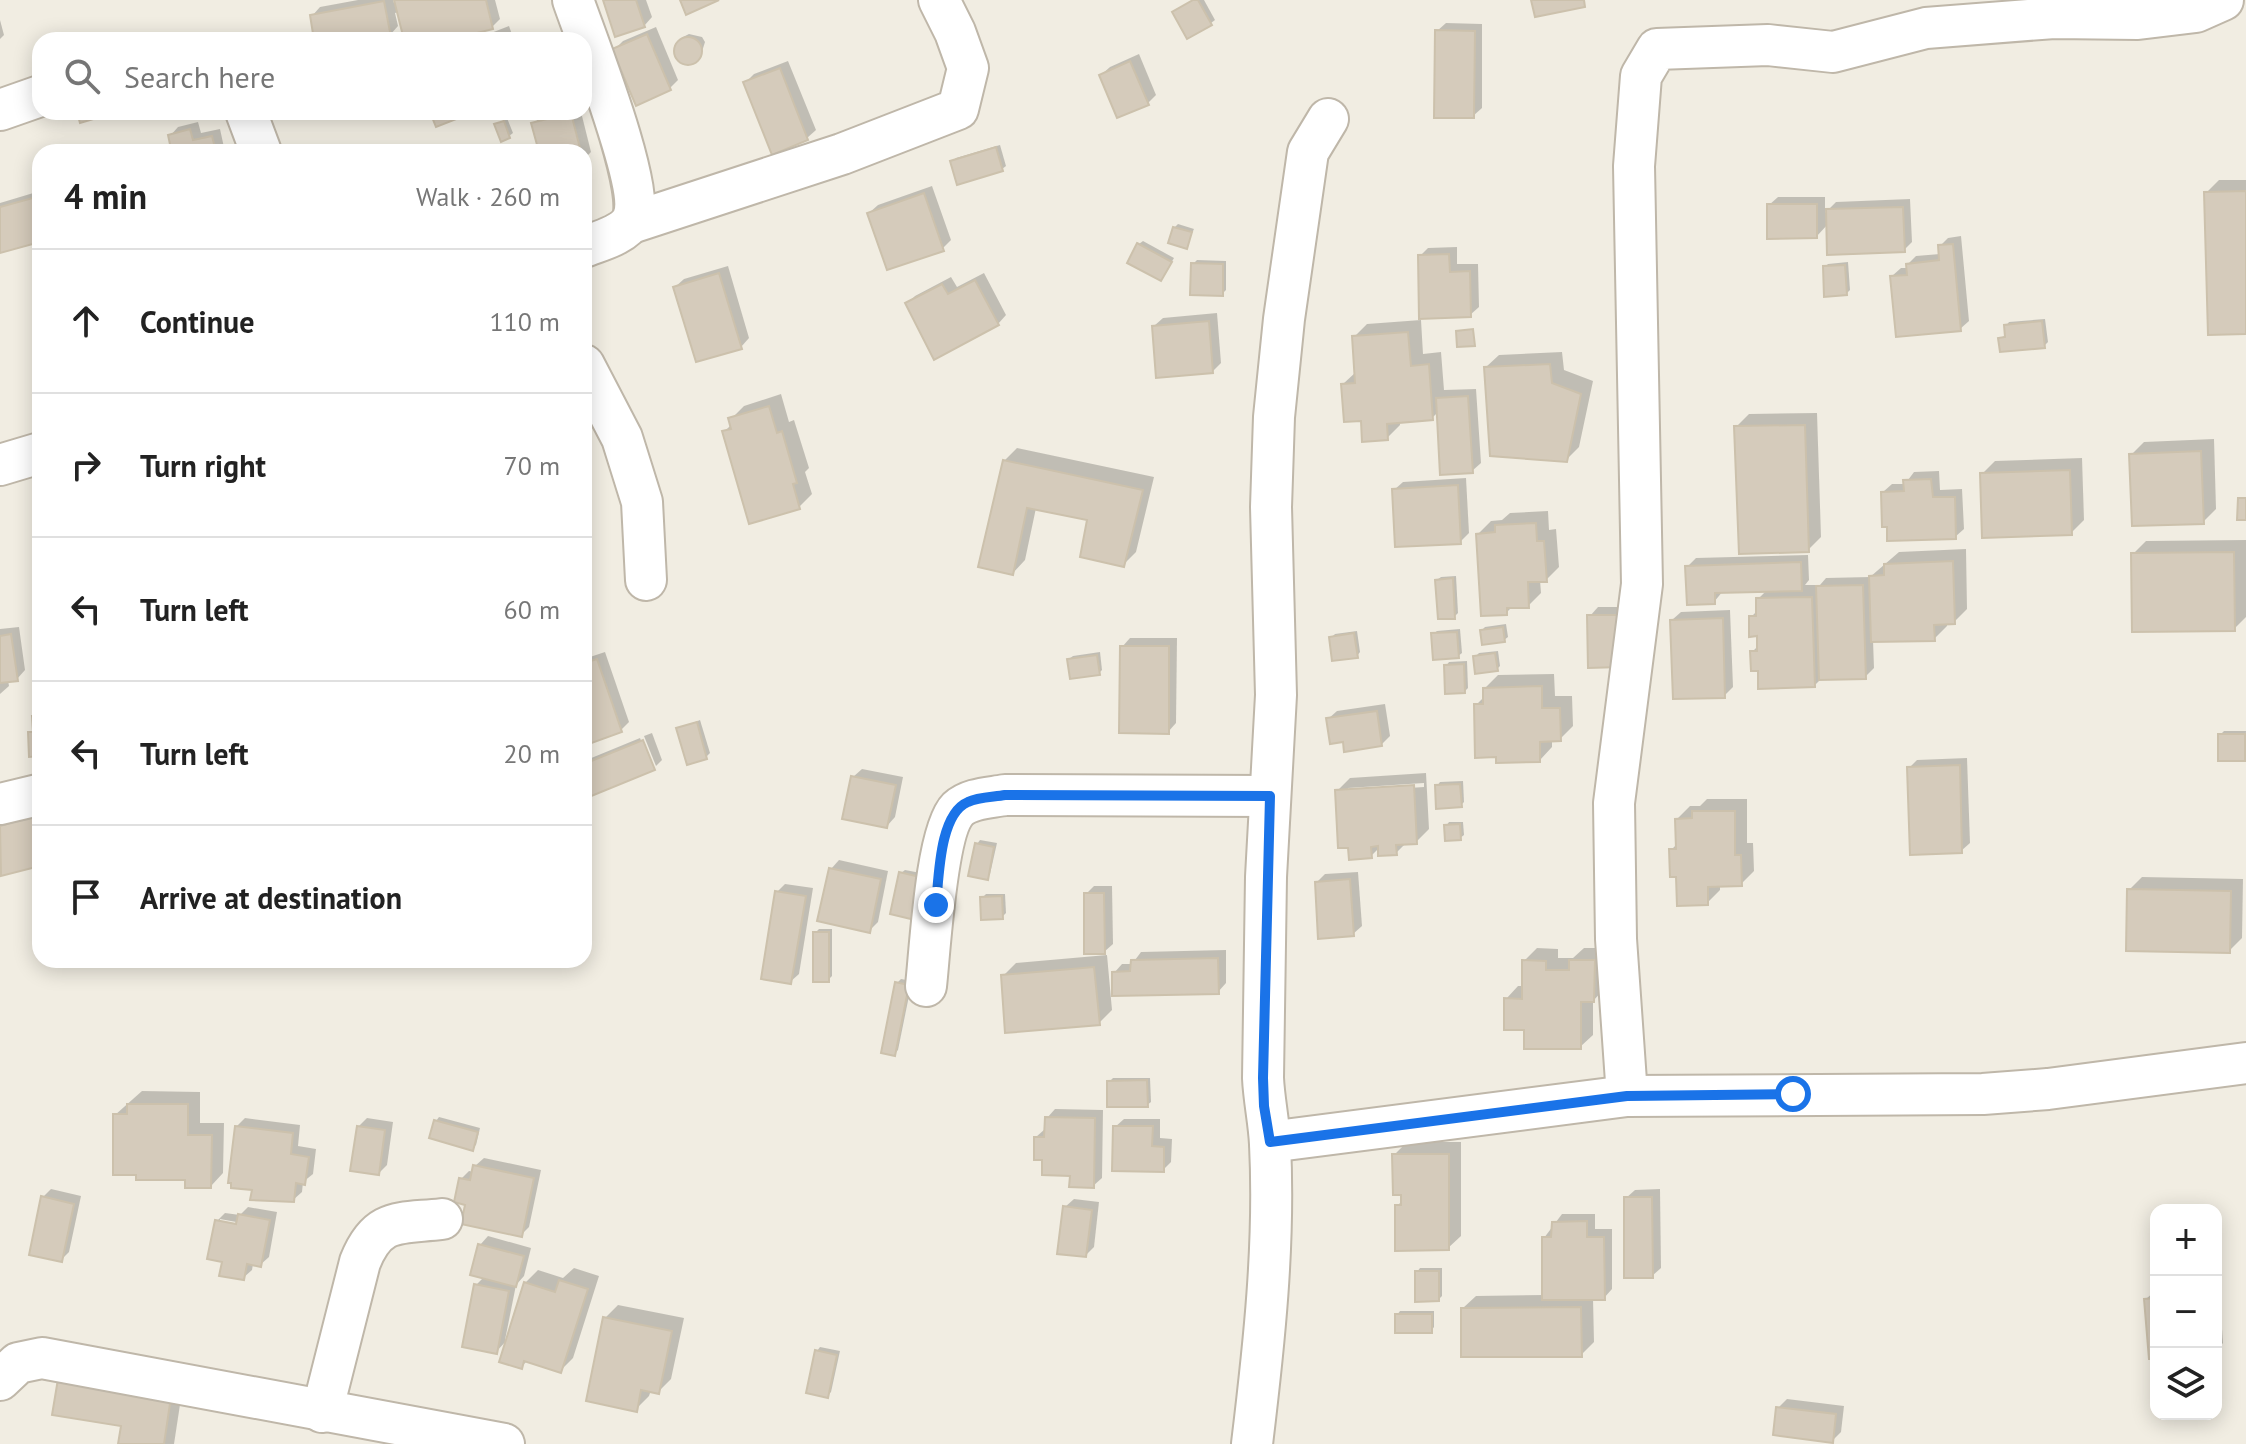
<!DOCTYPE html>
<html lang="en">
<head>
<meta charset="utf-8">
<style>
	:root { --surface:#fff; --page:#f6f6f6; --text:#222; --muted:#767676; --line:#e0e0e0 }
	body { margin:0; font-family:"PT Sans",sans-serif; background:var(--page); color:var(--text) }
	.controls { position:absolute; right:24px; bottom:24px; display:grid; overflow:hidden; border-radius:16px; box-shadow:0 4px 20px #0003 }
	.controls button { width:72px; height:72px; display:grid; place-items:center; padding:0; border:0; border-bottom:2px solid var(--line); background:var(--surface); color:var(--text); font:40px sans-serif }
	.stop { position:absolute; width:24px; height:24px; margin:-18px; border:6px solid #1a73e8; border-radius:50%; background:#fff }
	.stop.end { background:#1a73e8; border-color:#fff; box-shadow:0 2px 8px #0008 }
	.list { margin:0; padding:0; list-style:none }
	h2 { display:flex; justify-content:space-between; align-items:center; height:104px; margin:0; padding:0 32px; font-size:34px }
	h2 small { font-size:26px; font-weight:400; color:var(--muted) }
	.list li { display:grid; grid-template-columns:52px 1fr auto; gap:24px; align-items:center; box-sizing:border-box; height:144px; padding:0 32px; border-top:2px solid var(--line) }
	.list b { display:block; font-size:30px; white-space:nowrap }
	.list em { font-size:26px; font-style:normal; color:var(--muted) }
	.icon { flex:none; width:44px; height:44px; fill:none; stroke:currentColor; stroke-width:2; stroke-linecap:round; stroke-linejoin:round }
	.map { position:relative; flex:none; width:2246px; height:1444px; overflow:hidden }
	.search { position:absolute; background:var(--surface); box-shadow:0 4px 20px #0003; left:32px; top:32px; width:560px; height:88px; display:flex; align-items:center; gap:20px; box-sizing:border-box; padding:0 28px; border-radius:24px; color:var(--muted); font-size:30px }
	.panel { position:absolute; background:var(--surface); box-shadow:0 4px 20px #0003; left:32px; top:144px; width:560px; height:824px; border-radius:24px }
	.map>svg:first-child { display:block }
</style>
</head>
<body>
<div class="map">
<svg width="2246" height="1444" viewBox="0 0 2246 1444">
	<rect width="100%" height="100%" fill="#f1ede2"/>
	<g fill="#0003" fill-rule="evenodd">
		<path d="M358,0h35l1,3 3,-3h98l5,19 -8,8 -51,13h-35l-7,-28 -4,1 3,13 -8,9 -27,5h-47l-4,-24 8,-9z"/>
		<path d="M605,0h41l6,17 -8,9z"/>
		<path d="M1193,0h11l11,20 -4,3 -37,-11z"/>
		<path d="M0,20l4,15 -4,4z"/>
		<path d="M1446,23l36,1v84l-9,8 -36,-85z"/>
		<path d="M509,26l5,14h-41z"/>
		<path d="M656,27l22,53 -8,8 -56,-38 9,-9z"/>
		<path d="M689,34l13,3 3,5 -4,13 -10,8h-6l-9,-9v-6l7,-11z"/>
		<path d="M1139,54l17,41 -8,8 -47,-28 9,-8z"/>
		<path d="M788,61l28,69 -9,8 -62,-55 9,-9z"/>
		<path d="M556,112h25l10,40 -7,7v-7h-43l-8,-28 9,-8z"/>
		<path d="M507,118l6,15 -4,3 -13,-11z"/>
		<path d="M198,122l3,11 19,-4 5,23h-71l6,-5 12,-4 -2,-7 8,-9z"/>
		<path d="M1000,145l6,21 -4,3 -50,-7 4,-4z"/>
		<path d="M2219,180h27v152l-40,-139z"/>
		<path d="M932,186l19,54 -9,9 -73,-36 9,-8z"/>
		<path d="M40,191v48l-40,12v-48z"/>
		<path d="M1778,197h47v16l11,-11 74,-3 2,43 -8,8 -76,-26 -11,12 -48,-31z"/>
		<path d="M1178,224l16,5 -8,17 -12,-18z"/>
		<path d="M1961,236l8,85 -9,8 -68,-53 9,-8h7v-4l8,-8 24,-2v-8l8,-8z"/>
		<path d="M1143,241l31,17 -10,17 -25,-31z"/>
		<path d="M1457,247v17h21l1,43 -9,8 -50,-59 8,-8z"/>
		<path d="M1197,260l29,1v29l-4,4 -29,-30z"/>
		<path d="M1848,262l2,28 -3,3 -22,-26 3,-3z"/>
		<path d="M728,266l21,72 -8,9 -66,-60 9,-8z"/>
		<path d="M984,273l22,42 -8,9 -91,-20 8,-8 36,-19 6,10z"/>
		<path d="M1217,313l4,50 -8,8 -59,-45 9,-8z"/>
		<path d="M2045,319l3,23 -4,4 -44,-8 7,-3 -1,-9 3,-4z"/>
		<path d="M1421,320l2,34 18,-2 3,38 32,-1 5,74 -9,8 -33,-60 -7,7 -32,3v4l-13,13 -24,-19 -20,-35 13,-12 -2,-35 13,-13z"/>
		<path d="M1562,352l2,18 29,11 -14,66 -13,13 -80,-93 13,-12z"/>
		<path d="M781,394l8,28 5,-2 15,48 -4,4 7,22 -13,13 -75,-75 8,-8 -1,-5 13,-13z"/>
		<path d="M1817,413l4,124 -13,13 -72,-123 13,-13z"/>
		<path d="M2214,439l2,70 -13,13 -72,-67 13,-13z"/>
		<path d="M1017,448l137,29 -18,75 -13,13 -34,-46 -53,-11 -11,52 -12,13 -9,-112z"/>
		<path d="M2082,458l2,62 -13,13 -89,-59 13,-13z"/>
		<path d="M1939,471l1,19 22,-1 2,40 -9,8 -72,-45 9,-8h13l9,-12z"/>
		<path d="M1466,478l3,55 -9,9 -66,-52 9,-8z"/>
		<path d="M1548,511l1,19 7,-1 3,38 -13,13h-6l1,13 -13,13h-15l-7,7 -28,-79 13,-13 11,-1 8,-7z"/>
		<path d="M2246,540v77l-12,12 -101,-75 13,-13z"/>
		<path d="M1966,549l1,60 -13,13h-7v4l-13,13 -61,1 1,28 -9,9 -43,1 -8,8 -54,-17 -8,-17 7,-7 -1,-11 -7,-17 7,-7v-11l9,-9 -44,1 -9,11 -27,-35 9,-9 112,-3 1,25 -4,5h15l6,-7 44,-1 29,-25z"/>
		<path d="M1456,576l2,37 -4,4 -17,-37 4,-3z"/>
		<path d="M1598,607h30v50l-38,-41z"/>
		<path d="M1730,610l3,77 -9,9 -52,-76 9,-8z"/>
		<path d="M1506,624l2,13 -4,3 -22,-10 3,-3z"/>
		<path d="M19,627l6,43 -8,9 -9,1 1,6 -9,8v-65z"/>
		<path d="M1460,629l2,24 -4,3 -25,-22 4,-3z"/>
		<path d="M1357,631l3,21 -3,4 -26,-18 4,-4z"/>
		<path d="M1130,638h47l-1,85 -8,9 -46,-85z"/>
		<path d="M1498,651l2,15 -3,3 -22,-12 4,-4z"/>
		<path d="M605,652l24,70 -8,8 -37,3v-74z"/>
		<path d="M1100,652l2,18 -3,3 -30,-14 4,-3z"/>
		<path d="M1467,661l1,27 -3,3 -19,-25 3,-4z"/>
		<path d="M1554,674l1,22h17l1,30 -13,13 -8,1v7l-12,13 -64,-55 9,-9v-8l13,-13z"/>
		<path d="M1385,704l5,32 -9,9 -36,-5 -17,-21 9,-8z"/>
		<path d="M700,720l10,33 -4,4 -27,-28z"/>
		<path d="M2224,731h22l-2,28 -24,-24z"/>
		<path d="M652,733l10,27 -6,6 -12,-30z"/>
		<path d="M640,738l12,29h3l-71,29v-35z"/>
		<path d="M1967,758l3,85 -9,8 -52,-83 8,-8z"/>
		<path d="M862,769l41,8 -8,40 -8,9 -34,-49z"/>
		<path d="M1426,773l3,56 -13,13 -10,1 -10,10 -16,-6 -9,9 -34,-65 13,-13zM1424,783v4l-76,5v-4z"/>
		<path d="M1463,781l1,21 -3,3 -24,-19 3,-4z"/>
		<path d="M1707,799h40v44h6l1,28 -13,13h-21v6l-13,13 -29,-28 -7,-25 7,-7 -1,-24 13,-13h10z"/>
		<path d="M40,810v54l-37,10 -3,-11v-42z"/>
		<path d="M1449,822h14l1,13 -4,3 -14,-12z"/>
		<path d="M980,840l17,3 -7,31 -3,4 -10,-34z"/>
		<path d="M839,860l49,11 -10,51 -9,9 -38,-62z"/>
		<path d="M905,870l21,4 -33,39 8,-40z"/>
		<path d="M1358,872l4,54 -9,8 -36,-52 8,-8z"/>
		<path d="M2142,877l101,2 -1,59 -13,13 -100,-61z"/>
		<path d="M785,884l28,4 -14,86 -9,8 -13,-90z"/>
		<path d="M1094,886h18l1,58 -9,8 -18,-58z"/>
		<path d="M986,894h19l1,19 -4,4 -20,-19z"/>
		<path d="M819,929h13v47l-4,4 -13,-47z"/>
		<path d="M1537,948l21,1v9h15l11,-10h23l-1,39 -13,14v34l-13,12 -54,-19 -20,-29 12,-13h6v-25z"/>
		<path d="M1226,950v33l-8,9 -104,-19 8,-9h10l9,-12z"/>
		<path d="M1107,955l5,55 -13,13 -96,-47 13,-13z"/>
		<path d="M901,979l11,2 -14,69 -4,4 3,-71z"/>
		<path d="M1113,1078h37l1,24 -4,3 -38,-23z"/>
		<path d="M142,1091l58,1v31h24l-1,50 -12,13 -24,-8 -72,-63z"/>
		<path d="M1055,1109l48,1 -1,68 -9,8 -49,-28 -8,-21 9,-8 2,-11z"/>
		<path d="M439,1117l41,11 -4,17 -4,3 -36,-27z"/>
		<path d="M245,1118l55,7 -2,21 18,3 -3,25 -10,8 -1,10 -9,8 -56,-74z"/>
		<path d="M367,1118l26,4 -6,43 -8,8 -21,-46z"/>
		<path d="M1124,1119h36v19l12,1 -1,23 -8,8 -48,-43z"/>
		<path d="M1407,1142h54v94l-13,12 -51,-42 6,-6 -9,-45z"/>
		<path d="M484,1158l57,12 -12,57 -8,8 -54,-32 -6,-24 8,-8 5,1 1,-6z"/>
		<path d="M51,1189l30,7 -12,56 -8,8 -18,-63z"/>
		<path d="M1660,1189l1,79 -9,8 -26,-78 9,-8z"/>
		<path d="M1074,1199l25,3 -5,45 -8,8 -21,-48z"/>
		<path d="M248,1207l29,5 -8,45 -9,8 -7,-1 -1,6 -9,8 -18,-18 -8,-39 8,-8 15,2zM220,1219l27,5 -1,4 -26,-5z"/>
		<path d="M1562,1214h33v15h17v60l-8,9h-11l1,44 -13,13 -118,-47 13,-12 68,-1v-57z"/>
		<path d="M488,1236l43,12 -7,28 -8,9 -11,55h2l-11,12 -20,-67 9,-9 -5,-31z"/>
		<path d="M574,1268l25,8 -26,82 -13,13 -32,-11 -7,7 4,-84 13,-13 25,8z"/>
		<path d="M1420,1268h22v28l-3,3 -22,-27z"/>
		<path d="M2216,1286h3l4,57 -7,8z"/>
		<path d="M2155,1291h1v66l-10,-58z"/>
		<path d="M618,1305l66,13 -13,61 -13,13 -7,-2 -2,6 -13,13 -31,-91z"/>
		<path d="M1400,1311h34v16l-3,4 -34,-16z"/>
		<path d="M820,1347l20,4 -9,41 -4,4 -10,-45z"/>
		<path d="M183,1385l-9,59h-54z"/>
		<path d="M1787,1399l57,7 -3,26 -9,9 -54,-33z"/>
	</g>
	<g fill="#d5cbbb" stroke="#ccc1ac" stroke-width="2">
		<path d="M394,0h92l7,29 -44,11h-45z"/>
		<path d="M603,0h33l9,27 -30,10z"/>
		<path d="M680,0h39l-33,15z"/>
		<path d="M1193,0h5l14,25 -25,14 -15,-27z"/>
		<path d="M1531,0h53l1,7 -50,10z"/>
		<path d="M384,1l7,36 -17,3h-60l-4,-25z"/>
		<path d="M1435,30l40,1 -1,87h-40z"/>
		<path d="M647,34l24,56 -35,16 -24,-57z"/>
		<circle cx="688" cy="51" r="14"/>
		<path d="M1130,61l19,44 -32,13 -18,-43z"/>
		<path d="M780,68l28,72 -36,15 -29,-73z"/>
		<path d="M77,112h40l-37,11z"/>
		<path d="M430,112h44l-38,15z"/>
		<path d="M571,113l10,39h-42l-8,-29z"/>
		<path d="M504,121l6,17 -9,4 -7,-18z"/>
		<path d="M190,129l3,11 19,-4 4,16h-58l13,-3 -3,-14z"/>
		<path d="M996,147l7,24 -46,14 -7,-24z"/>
		<path d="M2246,191v143l-38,1 -4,-143z"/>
		<path d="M924,193l20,58 -57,19 -20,-57z"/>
		<path d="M40,196v46l-40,11v-46z"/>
		<path d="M1767,204h50v34l-50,1z"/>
		<path d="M1903,207l2,45 -78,3 -1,-46z"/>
		<path d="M1173,227l19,5 -5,17 -19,-6z"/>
		<path d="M1137,243l35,19 -11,19 -34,-18z"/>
		<path d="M1953,244l8,87 -65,6 -6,-61 17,-1 -1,-11 33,-4 -1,-15z"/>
		<path d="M1449,254l1,18 20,-1 1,46 -52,2 -1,-64z"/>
		<path d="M1191,263l32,1v32l-33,-1z"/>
		<path d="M1845,265l2,30 -23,2 -1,-31z"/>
		<path d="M719,273l23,76 -46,13 -23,-75z"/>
		<path d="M975,280l24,45 -65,35 -29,-57 37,-19 6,10z"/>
		<path d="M1209,321l4,52 -57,5 -4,-52z"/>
		<path d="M2042,321l3,27 -45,4 -2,-14 7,-1 -1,-12z"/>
		<path d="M1473,329l2,17 -18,1 -1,-16z"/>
		<path d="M1408,332l3,34 18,-2 4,56 -46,4 1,16 -26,2 -1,-21 -17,1 -3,-38 14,-1 -3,-47z"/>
		<path d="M1550,364l2,19 29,11 -14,68 -77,-6 -6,-89z"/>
		<path d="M1468,396l5,77 -33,2 -4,-77z"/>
		<path d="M769,406l8,27 5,-2 15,52 -4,1 7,25 -51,15 -27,-93 9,-2 -3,-11z"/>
		<path d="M1805,425l4,127 -70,2 -5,-128z"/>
		<path d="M2201,451l3,73 -72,2 -3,-72z"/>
		<path d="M1003,460l140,30 -19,77 -44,-10 7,-37 -60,-12 -14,67 -35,-8z"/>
		<path d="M2070,470l2,65 -90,3 -2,-65z"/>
		<path d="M1931,479l2,18h22l1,42 -69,2v-14h-5l-1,-35 23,-1 -1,-11z"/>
		<path d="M1458,485l3,59 -66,3 -3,-58z"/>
		<path d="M2238,498h8v22h-9z"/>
		<path d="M1536,523l1,18h7l3,41h-19l1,26h-22v7l-26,1 -5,-82 19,-2v-7z"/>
		<path d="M2234,552l1,79 -103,1 -1,-79z"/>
		<path d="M1953,561l2,63 -21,1 1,16 -64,1 -2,-66 15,-1v-11z"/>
		<path d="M1801,562l1,29 -87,2v11l-28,1 -2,-39z"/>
		<path d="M1453,578l2,41h-17l-3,-39z"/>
		<path d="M1863,585l3,94 -47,1 -3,-94z"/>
		<path d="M1812,597l3,90 -57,2v-18h-7l-1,-20h7v-15l-8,1v-21h7v-18z"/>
		<path d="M1587,615h33l1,52 -33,1z"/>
		<path d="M1723,618l2,80 -52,1 -3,-79z"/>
		<path d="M1503,627l2,15 -23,3 -2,-15z"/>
		<path d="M1457,632l2,26 -26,2 -2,-27z"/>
		<path d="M1354,633l4,25 -26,3 -3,-24z"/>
		<path d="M11,634l7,47 -18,2v-47z"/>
		<path d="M1120,646h49v88l-50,-1z"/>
		<path d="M1495,653l3,18 -23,3 -2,-18z"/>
		<path d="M1097,655l3,20 -30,4 -3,-20z"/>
		<path d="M597,659l25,73 -36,13 -2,-6v-76z"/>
		<path d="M1464,664l1,29 -20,1 -1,-29z"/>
		<path d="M1542,686v22h18l1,33 -21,1v20l-44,1v-6l-21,1 -1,-54h9v-16z"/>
		<path d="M1377,711l5,35 -38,6 -1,-10 -13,2 -4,-26z"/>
		<path d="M32,716h8v40l-11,1 -1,-25h5z"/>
		<path d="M697,722l10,37 -20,6 -11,-37z"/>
		<rect x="2218" y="734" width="27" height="27"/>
		<path d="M643,740l12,30 -71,29v-35z"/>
		<path d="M1960,765l2,88 -52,2 -3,-88z"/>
		<path d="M851,776l45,9 -9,43 -45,-9z"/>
		<path d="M1460,784l2,23 -26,2 -1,-24z"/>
		<path d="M1414,785l3,59 -21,1 1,10 -19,1v-10l-7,1 1,11 -23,2 -1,-12h-10l-3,-58z"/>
		<path d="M1692,811h43v44h6l1,31 -34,1v18l-31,1 -1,-29h-6l-1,-28h7l-1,-30 17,-1z"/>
		<path d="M38,815l2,51 -39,10 -1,-50z"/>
		<path d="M1460,824l1,16 -16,1 -1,-16z"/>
		<path d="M975,843l19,4 -6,33 -20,-4z"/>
		<path d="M829,868l52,11 -11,54 -53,-12z"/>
		<path d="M899,872l25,6 -9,42 -25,-6z"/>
		<path d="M1350,879l4,57 -36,3 -3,-57z"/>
		<path d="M2127,889l104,2 -1,62 -104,-2z"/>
		<path d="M775,891l31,5 -15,88 -30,-5z"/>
		<path d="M1084,893h20l1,61h-21z"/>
		<path d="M1002,896l1,23 -22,1 -1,-23z"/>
		<rect x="813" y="932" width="16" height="50"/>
		<path d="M1218,958l1,36 -107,2v-24l18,-1 1,-11z"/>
		<path d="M1522,960l24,1v9h23v-10h26l-1,42h-13v47h-57v-19h-20v-32l18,1z"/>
		<path d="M1094,967l6,58 -95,8 -4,-58z"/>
		<path d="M895,982l14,3 -14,71 -14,-3z"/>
		<path d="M1147,1080l1,27h-41v-26z"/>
		<path d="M127,1104h61v31h24l-1,53h-26v-8h-49v-5h-23v-61h14z"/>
		<path d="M1045,1117l50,1 -1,70 -25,-1 1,-11 -28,-1v-15h-8v-23h10z"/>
		<path d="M434,1120l44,12 -5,19 -44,-13z"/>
		<path d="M235,1126l58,7 -2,21 18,3 -4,28 -9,-2 -2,19 -44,-2 2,-10 -21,-2v-5h-3z"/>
		<path d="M357,1126l28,4 -6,45 -29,-4z"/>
		<path d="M1113,1126h40l-1,20 12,1v25l-52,-1z"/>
		<path d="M1392,1154h57v96l-54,1v-46h6v-10h-8z"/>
		<path d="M473,1165l61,13 -12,59 -61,-13 4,-19 -11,-3 5,-24 11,2z"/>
		<path d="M41,1196l33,8 -12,58 -33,-7z"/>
		<path d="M1624,1197h28l1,81h-29z"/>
		<path d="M1063,1206l29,4 -6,47 -29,-3z"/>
		<path d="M238,1214l32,6 -9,47 -14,-3 -3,16 -25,-4 3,-14 -15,-3 8,-39 21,4z"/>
		<path d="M1587,1221v16h17l1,63h-63v-63h9l1,-15z"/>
		<path d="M478,1244l46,12 -8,31 -46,-12z"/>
		<path d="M1415,1271h24v30l-24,1z"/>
		<path d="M559,1280l29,9 -27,84 -37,-12 -2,8 -23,-7 25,-80 31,10z"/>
		<path d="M474,1284l35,7 -12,63 -35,-7z"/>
		<path d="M2156,1298v61h-7l-5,-60z"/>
		<path d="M1581,1307l1,50h-121v-49z"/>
		<rect x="1395" y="1314" width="37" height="19"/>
		<path d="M603,1317l69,14 -13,63 -18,-4 -4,22 -51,-11z"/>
		<path d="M815,1350l22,5 -9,43 -22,-5z"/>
		<path d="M58,1379l113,18 -7,47h-46l3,-18 -69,-11z"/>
		<path d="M1776,1407l60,7 -3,29 -60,-8z"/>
	</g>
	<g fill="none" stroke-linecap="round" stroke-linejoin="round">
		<g stroke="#bfb7a9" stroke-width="44">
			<g id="minor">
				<path d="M573,0c13,38 74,191 59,220 -8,15 -33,21 -48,27"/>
				<path d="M0,110l40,-14"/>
				<path d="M246,112l15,40"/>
				<path d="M631,223l211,-69 116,-45 10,-41 -13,-36 -16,-32"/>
				<path d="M584,365l38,73 20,64 4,78"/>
				<path d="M0,465l40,-12"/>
				<path d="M0,804l38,-9"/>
				<path d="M926,986c4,-35 10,-155 32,-177 12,-11 31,-11 47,-14l265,1"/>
				<path d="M1627,1096l-11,-157 -2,-136 28,-219 -8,-418 7,-90 16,-27 111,-4 65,7 93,-24 128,-10 84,1 58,-7 27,-12"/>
				<path d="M1270,1142l357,-46 356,-2 65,-5 198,-26"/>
				<path d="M0,1380l18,-17 24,-5 462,86"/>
				<path d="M322,1412l38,-150c18,-45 39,-38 82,-43"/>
				<path d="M1252,1444c12,-99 23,-200 18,-300 -1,-22 -6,-44 -7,-66l3,-201 10,-182 -5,-188 3,-90 10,-98 24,-167 20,-33"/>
			</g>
		</g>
		<use href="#minor" stroke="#fff" stroke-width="40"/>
	</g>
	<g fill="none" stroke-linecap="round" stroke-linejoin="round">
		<path stroke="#1a73e8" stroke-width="10" d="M936,905c3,-27 3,-91 32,-103 10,-5 26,-5 37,-7l265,1 -7,282 1,28 6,36 357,-46 166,-2"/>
	</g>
</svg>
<div class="controls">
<button>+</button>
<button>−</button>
<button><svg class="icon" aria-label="layers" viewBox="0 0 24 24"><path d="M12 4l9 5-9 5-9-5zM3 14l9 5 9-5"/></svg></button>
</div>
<div class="stop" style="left:1793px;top:1094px"></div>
<div class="stop end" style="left:936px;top:905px"></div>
<div class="search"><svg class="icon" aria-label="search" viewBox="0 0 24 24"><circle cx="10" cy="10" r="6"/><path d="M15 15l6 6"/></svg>Search here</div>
<section class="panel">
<h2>4 min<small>Walk · 260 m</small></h2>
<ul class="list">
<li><svg class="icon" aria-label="ahead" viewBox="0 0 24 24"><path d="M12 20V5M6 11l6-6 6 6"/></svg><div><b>Continue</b></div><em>110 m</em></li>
<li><svg class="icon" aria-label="right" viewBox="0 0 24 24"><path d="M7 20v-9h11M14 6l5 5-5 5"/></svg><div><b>Turn right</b></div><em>70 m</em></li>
<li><svg class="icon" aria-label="left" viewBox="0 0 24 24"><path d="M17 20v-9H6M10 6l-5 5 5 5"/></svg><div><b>Turn left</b></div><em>60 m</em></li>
<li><svg class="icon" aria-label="left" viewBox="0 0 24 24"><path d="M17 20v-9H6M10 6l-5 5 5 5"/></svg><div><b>Turn left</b></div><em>20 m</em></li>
<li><svg class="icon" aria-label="arrive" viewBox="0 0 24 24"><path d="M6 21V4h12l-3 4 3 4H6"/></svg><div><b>Arrive at destination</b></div></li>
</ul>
</section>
</div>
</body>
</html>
